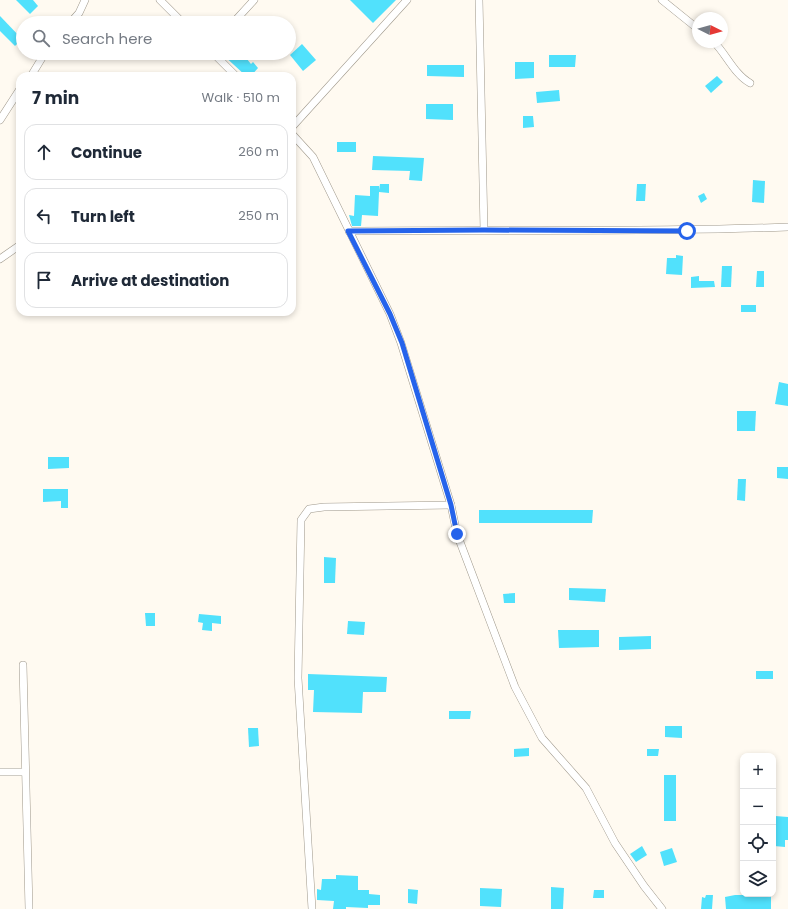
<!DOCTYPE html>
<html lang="en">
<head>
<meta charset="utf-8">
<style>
	:root { --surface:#fff; --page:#f2f2f3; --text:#1f2937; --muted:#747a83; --line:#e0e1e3 }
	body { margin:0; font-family:Poppins,sans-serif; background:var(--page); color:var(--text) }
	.controls { position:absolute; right:12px; bottom:12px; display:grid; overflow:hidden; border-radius:8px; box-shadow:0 2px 6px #0003 }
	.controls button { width:36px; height:36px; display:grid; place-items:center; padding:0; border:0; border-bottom:1px solid var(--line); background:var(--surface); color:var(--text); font:20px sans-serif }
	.compass { position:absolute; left:692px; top:12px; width:36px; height:36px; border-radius:50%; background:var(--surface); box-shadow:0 2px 6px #0003; rotate:95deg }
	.stop { position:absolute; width:12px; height:12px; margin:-9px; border:3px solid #2563eb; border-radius:50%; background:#fff }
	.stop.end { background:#2563eb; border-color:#fff; box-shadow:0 1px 4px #0008 }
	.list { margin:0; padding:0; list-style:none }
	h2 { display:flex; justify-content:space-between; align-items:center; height:52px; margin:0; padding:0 16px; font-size:17px }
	h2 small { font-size:13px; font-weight:400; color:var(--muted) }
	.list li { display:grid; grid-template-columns:26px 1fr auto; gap:12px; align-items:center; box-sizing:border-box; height:56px; margin:0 8px 8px; padding:0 8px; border:1px solid var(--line); border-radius:12px }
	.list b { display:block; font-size:15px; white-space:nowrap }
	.list em { font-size:13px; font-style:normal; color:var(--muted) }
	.icon { flex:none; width:22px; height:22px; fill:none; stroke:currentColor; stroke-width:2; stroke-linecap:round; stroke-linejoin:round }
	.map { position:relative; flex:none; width:788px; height:909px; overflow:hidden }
	.search { position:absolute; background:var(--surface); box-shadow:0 2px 6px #0003; left:16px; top:16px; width:280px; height:44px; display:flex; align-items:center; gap:10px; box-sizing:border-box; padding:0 14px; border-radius:22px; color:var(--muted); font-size:15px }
	.panel { position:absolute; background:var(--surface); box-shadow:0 2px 6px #0003; left:16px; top:72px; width:280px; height:244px; border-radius:12px }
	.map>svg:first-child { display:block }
</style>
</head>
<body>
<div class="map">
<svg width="788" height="909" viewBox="0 0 788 909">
	<rect width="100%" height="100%" fill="#fffaf1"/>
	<g fill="#51e1fc">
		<path d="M16,0h17l5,6 -8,8z"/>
		<path d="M350,0h46l-23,23z"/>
		<path d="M0,16l22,23 -7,7 -15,-15z"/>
		<path d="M302,44l14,16 -13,11 -13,-16z"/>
		<path d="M221,53h21l9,11 2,-2 5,6 -7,8h-5z"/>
		<path d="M549,55h27l-1,12h-26z"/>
		<path d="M515,62h19v16l-19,1z"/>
		<path d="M427,65h37v12l-37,-1z"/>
		<path d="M717,76l6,6 -12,11 -6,-7z"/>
		<path d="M559,90l1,11 -23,2 -1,-11z"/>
		<path d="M426,104h27v16l-27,-1z"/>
		<path d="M523,116h10l1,11 -11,1z"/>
		<rect x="337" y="142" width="19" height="10"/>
		<path d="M373,156l51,2 -2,23 -13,-1 1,-9 -38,-1z"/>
		<path d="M753,180l12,1 -1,22 -12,-1z"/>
		<path d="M380,184h9v9l-10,-1 -1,24 -16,-1 -1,11h-9l-3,-11 5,1 1,-21 15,1v-10h9v4z"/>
		<path d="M637,184h9l-1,17h-9z"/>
		<path d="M704,193l3,6 -6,4 -3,-7z"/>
		<path d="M676,255l7,1 -1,19 -16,-1 1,-16h9z"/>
		<path d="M722,266h10l-1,21h-10z"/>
		<path d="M757,271h7v16h-8z"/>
		<path d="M699,276v5h15l1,6 -24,1v-11z"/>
		<rect x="741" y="305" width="15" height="7"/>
		<path d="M779,382l9,2v22l-13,-2z"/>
		<path d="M737,411h19l-1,20h-18z"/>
		<path d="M48,457h21v11l-21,1z"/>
		<path d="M777,467h11v12l-11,-1z"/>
		<path d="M738,479h8l-1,22 -8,-1z"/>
		<path d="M43,489h25v19h-7v-7l-18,1z"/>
		<path d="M479,510h114l-1,13h-113z"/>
		<path d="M324,557l12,1 -1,25h-11z"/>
		<path d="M569,588l37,1 -1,13 -36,-2z"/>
		<path d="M515,593v10h-11l-1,-9z"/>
		<path d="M145,613h10v13h-9z"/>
		<path d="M199,614l22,2v8l-9,-1v8l-10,-1 1,-7 -5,-1z"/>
		<path d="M348,621l17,1 -1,13 -17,-1z"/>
		<path d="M558,630h41v17l-40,1z"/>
		<path d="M651,636v13l-32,1v-13z"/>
		<rect x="756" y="671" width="17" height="8"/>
		<path d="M308,674l79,3 -1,15h-23l-1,21 -49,-1 1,-22h-6z"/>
		<path d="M449,711h22l-1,8h-21z"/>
		<path d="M665,726h17v12l-17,-1z"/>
		<path d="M248,728h10l1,18 -10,1z"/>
		<path d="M529,748v8l-15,1v-8z"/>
		<path d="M647,749h12l-1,7h-11z"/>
		<rect x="664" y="775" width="12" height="46"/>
		<path d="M775,816l13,1v23h-3v7l-11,-1z"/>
		<path d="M642,846l5,9 -11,7 -6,-8z"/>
		<path d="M672,848l5,14 -13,4 -4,-14z"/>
		<path d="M336,875l22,1v14h11v4l11,1v10h-12v3l-22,-1v2h-13l1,-8 -17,-1v-11l4,1 1,-11h14z"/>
		<path d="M551,887l13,1 -1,21h-12z"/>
		<path d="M480,888l22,1 -1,18 -21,-1z"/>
		<path d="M408,889l10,1 -1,14 -9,-1z"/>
		<path d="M594,890h10v8h-11z"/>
		<path d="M706,895h7l-1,14h-11l1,-12 3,1z"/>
		<path d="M735,895h36v14h-45l-1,-12z"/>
	</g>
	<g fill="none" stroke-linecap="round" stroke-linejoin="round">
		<g stroke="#9f988b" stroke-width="8">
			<g id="minor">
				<path d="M160,0l23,23"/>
				<path d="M479,0l5,230"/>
				<path d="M662,0l36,29"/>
				<path d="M70,23l9,-10 6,-13"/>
				<path d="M233,23l21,-23"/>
				<path d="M714,42c12,12 21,33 36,41"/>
				<path d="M213,53l23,23"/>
				<path d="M31,76l14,-23"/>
				<path d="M0,120l20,-31"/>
				<path d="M292,127l115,-127"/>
				<path d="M292,134l21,23 77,157 11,29 50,162 6,29 58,153 27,51 44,50 29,55 29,43 18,23"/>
				<path d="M349,231c146,-2 293,2 439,-4"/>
				<path d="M0,259l20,-14"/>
				<path d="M23,665l6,244"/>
				<path d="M0,772h25"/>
				<path d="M312,909l-14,-231 3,-158 8,-11 15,-2 127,-2"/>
			</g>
		</g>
		<use href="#minor" stroke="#fff" stroke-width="7"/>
	</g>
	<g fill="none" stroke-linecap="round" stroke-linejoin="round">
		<path stroke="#2563eb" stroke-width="5" d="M457,534l-6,-29 -49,-162 -12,-29 -42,-83 136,-1 203,1"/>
	</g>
</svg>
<div class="controls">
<button>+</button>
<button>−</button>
<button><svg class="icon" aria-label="locate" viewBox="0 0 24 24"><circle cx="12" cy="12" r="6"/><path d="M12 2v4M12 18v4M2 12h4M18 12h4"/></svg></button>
<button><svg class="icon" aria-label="layers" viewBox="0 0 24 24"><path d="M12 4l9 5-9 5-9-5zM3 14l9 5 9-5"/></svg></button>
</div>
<svg class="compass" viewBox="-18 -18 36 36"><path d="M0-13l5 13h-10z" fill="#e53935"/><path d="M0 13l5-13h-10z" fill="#747a83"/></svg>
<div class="stop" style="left:687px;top:231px"></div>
<div class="stop end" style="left:457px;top:534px"></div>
<div class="search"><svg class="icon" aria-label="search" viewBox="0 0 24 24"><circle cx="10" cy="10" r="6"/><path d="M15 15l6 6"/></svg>Search here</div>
<section class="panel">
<h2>7 min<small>Walk · 510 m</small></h2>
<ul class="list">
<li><svg class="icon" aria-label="ahead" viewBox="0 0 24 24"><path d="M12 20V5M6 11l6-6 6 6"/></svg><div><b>Continue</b></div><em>260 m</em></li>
<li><svg class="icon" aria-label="left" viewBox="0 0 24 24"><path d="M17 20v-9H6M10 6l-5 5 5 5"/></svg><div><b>Turn left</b></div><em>250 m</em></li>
<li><svg class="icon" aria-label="arrive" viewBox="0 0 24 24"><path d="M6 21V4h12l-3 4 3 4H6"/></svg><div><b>Arrive at destination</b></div></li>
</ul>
</section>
</div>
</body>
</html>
